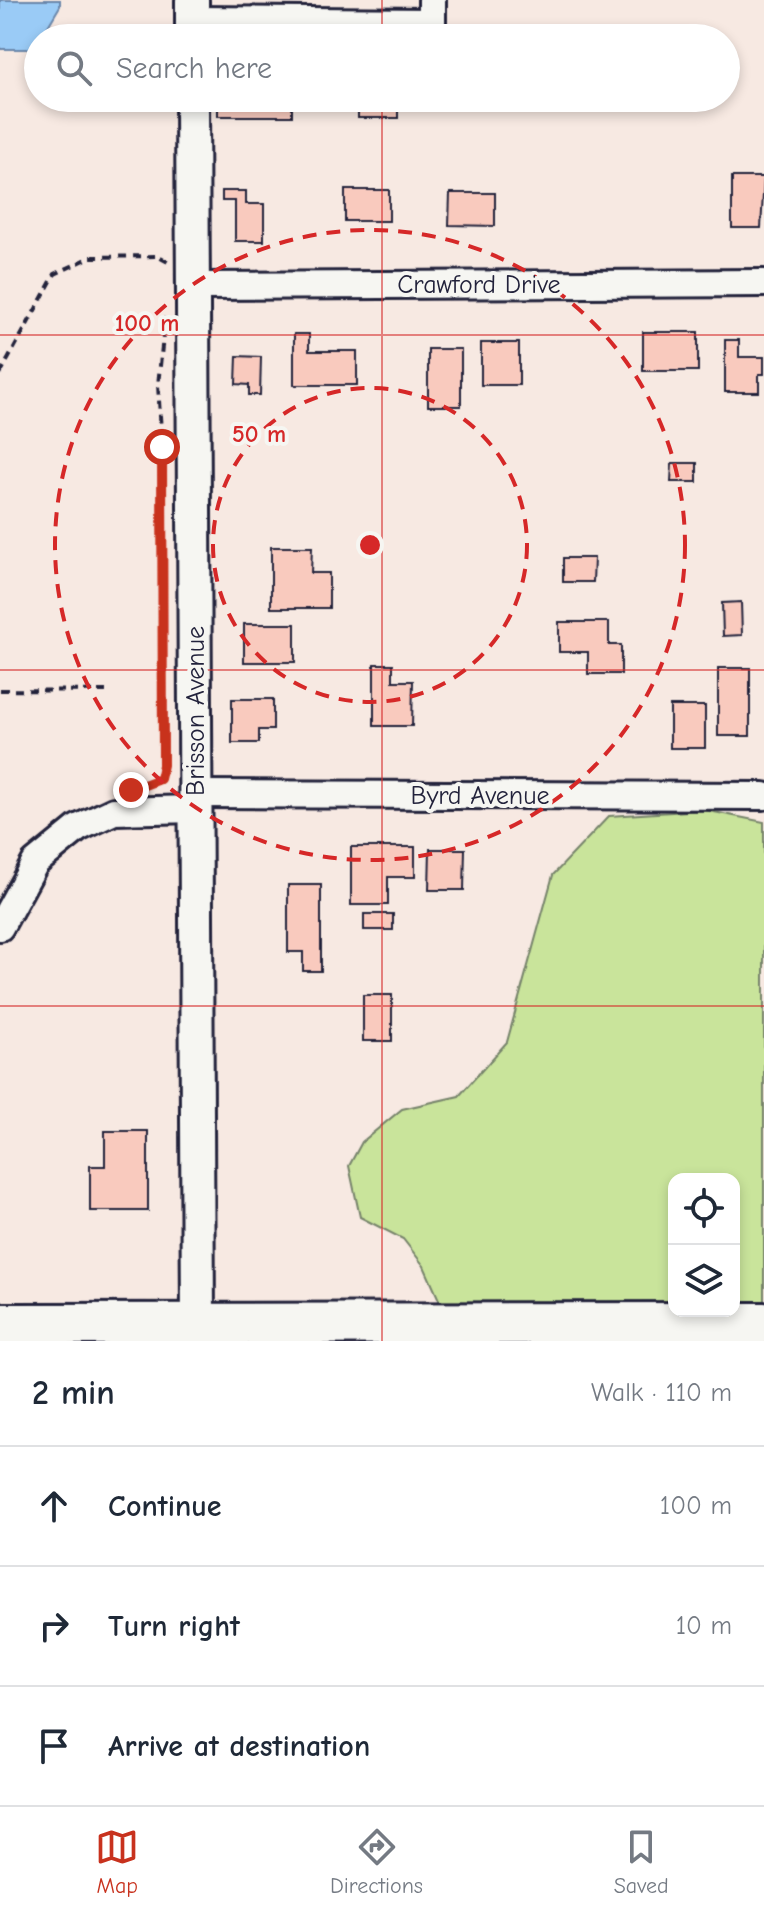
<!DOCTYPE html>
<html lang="en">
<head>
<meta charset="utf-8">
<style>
	:root { --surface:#fff; --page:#f2f2f3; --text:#1f2937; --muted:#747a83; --line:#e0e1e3; --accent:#c8321e }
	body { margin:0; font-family:"Comic Neue",sans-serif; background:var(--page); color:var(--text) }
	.controls { position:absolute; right:24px; bottom:24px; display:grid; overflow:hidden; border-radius:16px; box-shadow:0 4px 12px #0003 }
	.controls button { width:72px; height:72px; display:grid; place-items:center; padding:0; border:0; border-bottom:2px solid var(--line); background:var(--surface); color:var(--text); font:40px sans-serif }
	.stop { position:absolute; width:24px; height:24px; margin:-18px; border:6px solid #c8321e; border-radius:50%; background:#fff }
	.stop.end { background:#c8321e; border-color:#fff; box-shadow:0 2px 8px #0008 }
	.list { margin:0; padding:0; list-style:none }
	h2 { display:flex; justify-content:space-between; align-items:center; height:104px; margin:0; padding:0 32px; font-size:34px }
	h2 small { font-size:26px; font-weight:400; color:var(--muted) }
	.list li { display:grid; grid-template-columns:52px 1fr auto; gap:24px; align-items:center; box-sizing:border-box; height:120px; padding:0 32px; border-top:2px solid var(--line) }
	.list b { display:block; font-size:30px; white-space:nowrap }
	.list em { font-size:26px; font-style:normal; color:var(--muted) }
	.icon { flex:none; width:44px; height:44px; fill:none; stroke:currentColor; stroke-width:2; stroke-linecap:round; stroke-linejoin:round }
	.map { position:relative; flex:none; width:764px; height:1341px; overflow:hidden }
	.search { position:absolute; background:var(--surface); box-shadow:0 4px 12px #0003; left:24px; right:24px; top:24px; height:88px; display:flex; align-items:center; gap:20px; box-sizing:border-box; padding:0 28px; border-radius:44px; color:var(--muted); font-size:30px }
	.sheet { height:464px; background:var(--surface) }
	nav { display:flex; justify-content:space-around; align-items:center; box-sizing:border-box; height:112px; border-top:2px solid var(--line); background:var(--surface); font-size:22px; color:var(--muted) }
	nav a { display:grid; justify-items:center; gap:4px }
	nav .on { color:var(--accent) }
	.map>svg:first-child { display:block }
</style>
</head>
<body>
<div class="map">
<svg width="764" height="1341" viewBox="0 0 764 1341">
	<rect width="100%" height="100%" fill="#f7e9e2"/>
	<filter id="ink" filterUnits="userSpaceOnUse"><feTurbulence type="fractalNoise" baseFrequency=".0125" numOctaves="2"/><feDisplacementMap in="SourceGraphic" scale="16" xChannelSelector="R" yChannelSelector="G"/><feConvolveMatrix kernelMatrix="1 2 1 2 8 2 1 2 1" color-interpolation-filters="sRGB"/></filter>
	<g filter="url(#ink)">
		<path fill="#c9e49b" stroke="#76836b" stroke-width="2" d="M704,810l60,12v489h-30v-132h-60v132h-230l-20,-45 -21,-27 -43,-22 -11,-51 13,-24 40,-33 57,-13 48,-54 46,-167 56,-59z"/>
		<path fill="#9acbf6" stroke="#6a87ab" stroke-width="2" d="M0,0h60v6l-19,32h-3l-4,11h-34z"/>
		<g fill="#f9cabe" stroke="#22223b" stroke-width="2">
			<path d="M254,98h38v18h-74v-15h36z"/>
			<rect x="358" y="98" width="40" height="20"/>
			<path d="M732,177h32l-3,51h-29z"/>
			<rect x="345" y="190" width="44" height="31"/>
			<path d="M222,191h24v13h18v37h-29v-40h-13z"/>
			<path d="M450,193h45v33l-46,-1z"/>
			<rect x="643" y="332" width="55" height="39"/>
			<path d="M294,334h15v17h48v34h-63z"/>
			<path d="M725,340h14v17h25v17h-5v18h-34z"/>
			<rect x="481" y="343" width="38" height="42"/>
			<rect x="428" y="349" width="33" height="57"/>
			<path d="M237,356l24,1 -1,38h-11v-10l-13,-1z"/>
			<path d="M672,463h25v19h-26z"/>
			<path d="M271,547h41l-1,26h18v35h-58z"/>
			<path d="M563,558h31l-1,24h-30z"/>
			<path d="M741,602l1,33 -19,1 -1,-33z"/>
			<path d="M559,622h50v23h12v29h-33v-22h-29z"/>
			<rect x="244" y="624" width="51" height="38"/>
			<path d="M374,664h19v17h20l-1,45h-38z"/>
			<rect x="718" y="668" width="32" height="68"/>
			<path d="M232,699h41v31h-14v13h-27z"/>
			<rect x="670" y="706" width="35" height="42"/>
			<path d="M351,847h64v30h-27v28h-37z"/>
			<path d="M430,849h35l-1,41h-35z"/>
			<path d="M288,885h33v86h-18v-19h-15z"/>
			<rect x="364" y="914" width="29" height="16"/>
			<rect x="363" y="995" width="29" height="46"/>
			<path d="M105,1131h43v80h-58v-45h15z"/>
		</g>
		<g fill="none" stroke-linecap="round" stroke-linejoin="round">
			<g stroke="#22223b" stroke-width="32">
				<g id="minor">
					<path d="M192,20l240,2v-22"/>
					<path d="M194,286l570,-3"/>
					<path d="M195,794l569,2"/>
					<path d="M0,927l35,-64 43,-35 36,-17 81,-2"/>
				</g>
			</g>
			<g stroke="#22223b" stroke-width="38">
				<g id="tertiary">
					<path d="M192,0v38"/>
					<path d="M192,98l6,1226"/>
				</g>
			</g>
			<g stroke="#22223b" stroke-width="46">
				<path id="primary" d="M0,1324l764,-1"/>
			</g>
			<g stroke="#22223b" stroke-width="4" stroke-dasharray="8 6" stroke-linecap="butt">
				<path d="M0,374l55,-100 36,-17 66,-1 11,6"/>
				<path d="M0,690l111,1"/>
				<path d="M140,786l20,-7 3,-14 -1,-318 -4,-62 7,-68"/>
			</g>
			<use href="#minor" stroke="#f6f6f2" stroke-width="26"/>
			<use href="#tertiary" stroke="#f6f6f2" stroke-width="32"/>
			<use href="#primary" stroke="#f6f6f2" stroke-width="40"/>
		</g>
	</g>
	<g fill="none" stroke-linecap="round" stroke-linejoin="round" filter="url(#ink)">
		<path stroke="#c8321e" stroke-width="10" d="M131,790l29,-11 3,-14 -1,-318"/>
	</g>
	<path fill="none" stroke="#d62828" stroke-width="2" stroke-opacity="0.55" d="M382,0v38M382,98v1243M0,335h764M0,670h764M0,1006h764"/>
	<g fill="none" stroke="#d62828" stroke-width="4" stroke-dasharray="14 10">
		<circle cx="370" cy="545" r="157"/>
		<circle cx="370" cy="545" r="315"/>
	</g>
	<g text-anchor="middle" stroke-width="8" stroke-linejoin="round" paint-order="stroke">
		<g font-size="26" fill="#22223b" stroke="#f6f6f2">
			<text x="479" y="293">Crawford Drive</text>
			<text transform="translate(195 711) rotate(-90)" y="9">Brisson Avenue</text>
			<text x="480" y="804">Byrd Avenue</text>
		</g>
	</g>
	<circle cx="370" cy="545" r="12" fill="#d62828" stroke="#f6f6f2" stroke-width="4"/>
	<g font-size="24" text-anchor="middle" font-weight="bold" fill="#d62828" stroke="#f6f6f2" stroke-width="8" stroke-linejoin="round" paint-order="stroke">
		<text x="147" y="331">100 m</text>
		<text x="259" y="442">50 m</text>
	</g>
</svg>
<div class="controls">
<button><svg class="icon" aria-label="locate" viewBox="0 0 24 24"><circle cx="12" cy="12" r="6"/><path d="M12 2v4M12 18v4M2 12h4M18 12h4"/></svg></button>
<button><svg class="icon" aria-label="layers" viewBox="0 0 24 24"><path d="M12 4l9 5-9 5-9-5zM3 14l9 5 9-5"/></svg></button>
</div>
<div class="stop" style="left:162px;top:447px"></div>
<div class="stop end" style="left:131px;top:790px"></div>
<div class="search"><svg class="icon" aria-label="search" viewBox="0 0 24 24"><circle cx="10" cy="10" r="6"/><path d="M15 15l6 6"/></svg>Search here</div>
</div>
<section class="sheet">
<h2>2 min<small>Walk · 110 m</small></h2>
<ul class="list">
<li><svg class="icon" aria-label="ahead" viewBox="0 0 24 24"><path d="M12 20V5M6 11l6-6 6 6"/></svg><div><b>Continue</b></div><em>100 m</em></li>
<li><svg class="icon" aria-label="right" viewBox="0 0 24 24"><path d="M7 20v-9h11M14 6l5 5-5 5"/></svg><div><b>Turn right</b></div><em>10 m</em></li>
<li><svg class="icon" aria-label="arrive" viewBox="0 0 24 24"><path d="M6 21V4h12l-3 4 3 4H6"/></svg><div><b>Arrive at destination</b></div></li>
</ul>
</section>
<nav>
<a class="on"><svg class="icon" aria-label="map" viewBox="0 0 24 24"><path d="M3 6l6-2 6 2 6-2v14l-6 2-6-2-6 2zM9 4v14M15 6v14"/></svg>Map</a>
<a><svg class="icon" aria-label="directions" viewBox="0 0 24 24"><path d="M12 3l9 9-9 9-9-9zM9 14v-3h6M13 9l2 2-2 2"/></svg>Directions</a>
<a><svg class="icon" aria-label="saved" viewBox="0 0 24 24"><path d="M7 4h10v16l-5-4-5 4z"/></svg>Saved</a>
</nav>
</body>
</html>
